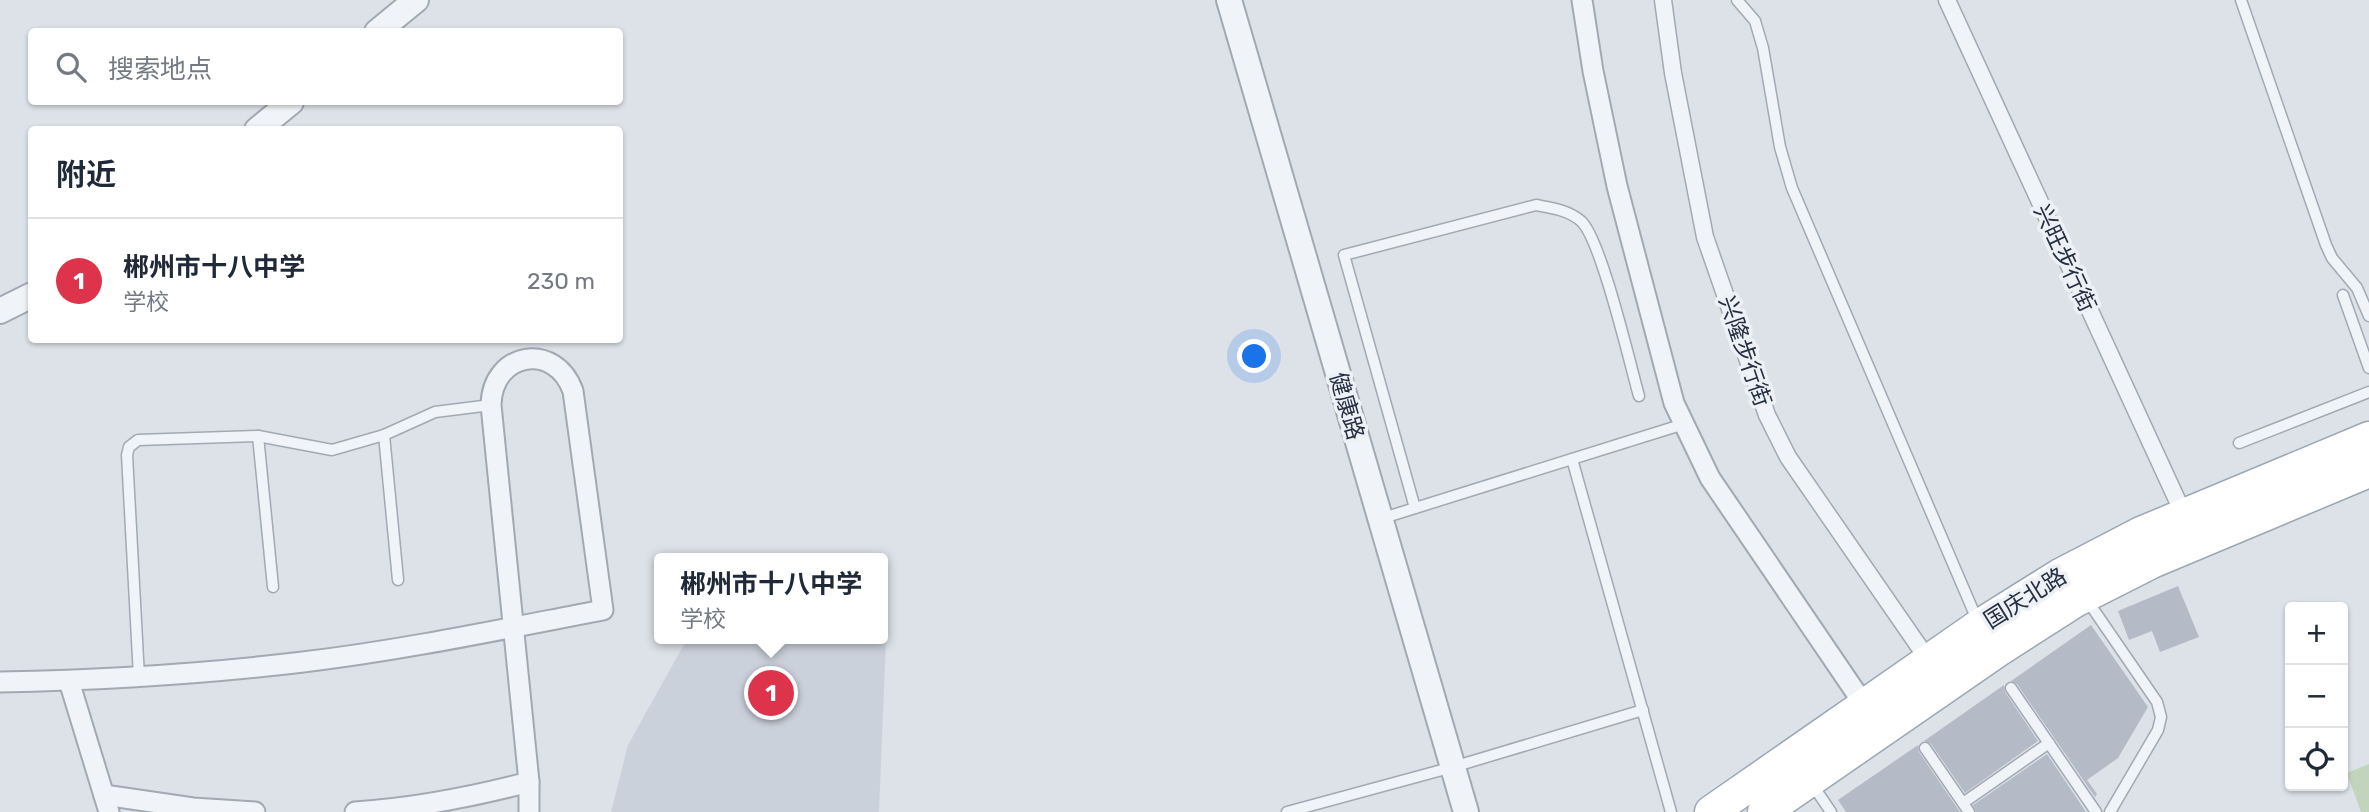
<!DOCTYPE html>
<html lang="zh">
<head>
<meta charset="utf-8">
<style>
	:root { --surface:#fff; --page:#f2f2f3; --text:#1f2937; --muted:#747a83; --line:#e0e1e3; --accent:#dd334b }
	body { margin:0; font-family:Rubik,"Noto Sans SC",sans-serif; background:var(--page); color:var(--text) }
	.controls { position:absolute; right:21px; bottom:21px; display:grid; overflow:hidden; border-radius:7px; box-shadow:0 2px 5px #0004 }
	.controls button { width:63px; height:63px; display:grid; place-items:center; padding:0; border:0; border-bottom:2px solid var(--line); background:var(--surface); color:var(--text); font:35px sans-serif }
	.you { position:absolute; left:1255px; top:357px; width:24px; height:24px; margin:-18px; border:5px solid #fff; border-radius:50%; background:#1a73e8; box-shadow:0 0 0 10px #1a73e833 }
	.badge { display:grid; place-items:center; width:46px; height:46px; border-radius:50%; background:var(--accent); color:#fff; font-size:23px; font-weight:700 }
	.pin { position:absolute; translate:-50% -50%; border:4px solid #fff; box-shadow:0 2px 7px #0006 }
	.popup { position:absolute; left:654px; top:553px; width:234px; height:91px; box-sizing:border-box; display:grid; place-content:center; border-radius:7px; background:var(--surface); filter:drop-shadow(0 2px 5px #0005); font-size:23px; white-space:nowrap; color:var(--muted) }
	.popup b { font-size:26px; color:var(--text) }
	.popup::after { content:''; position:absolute; left:50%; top:100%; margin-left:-14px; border:14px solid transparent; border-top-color:var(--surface) }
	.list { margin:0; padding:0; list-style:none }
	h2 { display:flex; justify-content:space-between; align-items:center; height:91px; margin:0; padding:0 28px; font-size:30px }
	h2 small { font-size:23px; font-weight:400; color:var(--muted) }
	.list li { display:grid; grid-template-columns:46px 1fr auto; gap:21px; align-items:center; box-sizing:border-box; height:126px; padding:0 28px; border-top:2px solid var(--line) }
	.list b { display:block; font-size:26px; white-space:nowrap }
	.list p { margin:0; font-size:23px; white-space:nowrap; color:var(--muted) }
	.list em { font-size:23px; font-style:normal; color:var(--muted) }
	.icon { flex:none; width:38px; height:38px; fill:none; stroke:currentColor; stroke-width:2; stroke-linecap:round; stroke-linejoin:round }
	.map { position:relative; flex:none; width:2369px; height:812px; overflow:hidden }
	.search { position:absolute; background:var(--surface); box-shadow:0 2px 5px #0004; left:28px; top:28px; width:595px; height:77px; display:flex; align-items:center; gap:18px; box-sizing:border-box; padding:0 24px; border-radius:7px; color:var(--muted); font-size:26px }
	.panel { position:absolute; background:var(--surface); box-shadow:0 2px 5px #0004; left:28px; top:126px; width:595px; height:217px; border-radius:7px }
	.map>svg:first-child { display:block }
</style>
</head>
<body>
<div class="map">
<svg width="2369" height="812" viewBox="0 0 2369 812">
	<rect width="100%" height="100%" fill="#dde2e9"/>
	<path fill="#cbd1db" d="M883,638l3,2 -7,172h-268l17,-67 59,-106z"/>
	<path fill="#c3d4bd" d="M2369,764v48h-8l-14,-39z"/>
	<g fill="#b4bbc6">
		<path d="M2178,586l21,51 -39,15 -8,-21 -23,9 -11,-29z"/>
		<path d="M2091,625l57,82 -30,51 -31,22 10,14 -2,3 -78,-113 -6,-3z"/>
		<path d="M2004,685l1,7 33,49 -73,52 -34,-49 -7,-3z"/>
		<path d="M1918,745l1,7 41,60h-114l-8,-12z"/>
		<path d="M2047,754l39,58h-110l-3,-7z"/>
	</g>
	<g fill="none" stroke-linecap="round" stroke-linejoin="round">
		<g stroke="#a2a9b3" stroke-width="13">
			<g id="service">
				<path d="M1737,0l18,21 8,27 17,99 12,41 186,434"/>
				<path d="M2241,0l85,245 6,13 25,30 12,28"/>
				<path d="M2343,295l26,73"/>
				<path d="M384,435l14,145"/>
				<path d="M258,436l15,151"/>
				<path d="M2239,443l130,-51"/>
				<path d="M1572,459l99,353"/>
				<path d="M1415,508l-71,-253 192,-50c16,3 32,5 45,16 20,18 49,143 58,175"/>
				<path d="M1380,519l304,-95"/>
				<path d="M2087,600l70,102 4,15 -3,13 -48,82"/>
				<path d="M139,677l-12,-222 2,-8 9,-7 120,-4 74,14 52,-15 51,-23 56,-7"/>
				<path d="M2011,688l85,124"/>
				<path d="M1925,748l44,64"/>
				<path d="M1812,784l19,28"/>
				<path d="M1963,803l86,-60"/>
				<path d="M1287,812l166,-45 190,-57"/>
			</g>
		</g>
		<g stroke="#a2a9b3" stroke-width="19">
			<g id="pedestrian">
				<path d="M1663,0l10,73 32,164 62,178 21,42 141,204"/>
				<path d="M1947,0l237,515"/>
			</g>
		</g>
		<g stroke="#a2a9b3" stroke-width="23">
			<g id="minor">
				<path d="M1582,0l11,71 24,115 57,217 36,75 155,228"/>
				<path d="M69,681l40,131"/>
				<path d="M0,682c101,-2 203,-8 303,-20 101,-12 200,-33 300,-52l-30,-219c-18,-50 -81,-39 -82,14l38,377v30"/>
				<path d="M104,795l89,13 62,4"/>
				<path d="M355,812c60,-4 117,-15 174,-30"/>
			</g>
		</g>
		<g stroke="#a2a9b3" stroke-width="28">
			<g id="tertiary">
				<path d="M1229,0l237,812"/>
				<path d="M377,32l39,-32"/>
				<path d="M257,130l34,-28"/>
				<path d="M0,311l32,-16"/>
			</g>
		</g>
		<g stroke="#9ba6b6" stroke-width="35">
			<g id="primary">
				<path d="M1711,812l269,-187 80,-50 81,-42 228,-95"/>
				<path d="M1764,812l233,-161 78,-50 79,-40 215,-90"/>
			</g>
		</g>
		<use href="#service" stroke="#f0f3f7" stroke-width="10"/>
		<use href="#pedestrian" stroke="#f0f3f7" stroke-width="16"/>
		<use href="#minor" stroke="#f0f3f7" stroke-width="19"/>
		<use href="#tertiary" stroke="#f0f3f7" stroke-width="24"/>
		<use href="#primary" stroke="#fff" stroke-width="32"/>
	</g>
	<g text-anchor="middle" stroke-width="7" stroke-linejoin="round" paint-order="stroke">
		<g font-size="23" fill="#252f41" stroke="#edf1f6">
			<text transform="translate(2065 258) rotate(65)" y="8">兴旺步行街</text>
			<text transform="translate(1745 351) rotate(71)" y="8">兴隆步行街</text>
			<text transform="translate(1347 406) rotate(74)" y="8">健康路</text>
			<text transform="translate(2025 598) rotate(-32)" y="8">国庆北路</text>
		</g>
	</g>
</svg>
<div class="controls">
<button>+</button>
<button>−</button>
<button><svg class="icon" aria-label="locate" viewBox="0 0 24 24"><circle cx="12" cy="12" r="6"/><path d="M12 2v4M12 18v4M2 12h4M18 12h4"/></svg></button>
</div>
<div class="you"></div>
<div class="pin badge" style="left:771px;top:693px">1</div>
<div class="popup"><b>郴州市十八中学</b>学校</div>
<div class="search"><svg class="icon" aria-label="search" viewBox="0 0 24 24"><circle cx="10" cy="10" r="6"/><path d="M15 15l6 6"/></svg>搜索地点</div>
<section class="panel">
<h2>附近<small></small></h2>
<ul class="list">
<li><span class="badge">1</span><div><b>郴州市十八中学</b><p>学校</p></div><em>230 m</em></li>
</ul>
</section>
</div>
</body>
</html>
